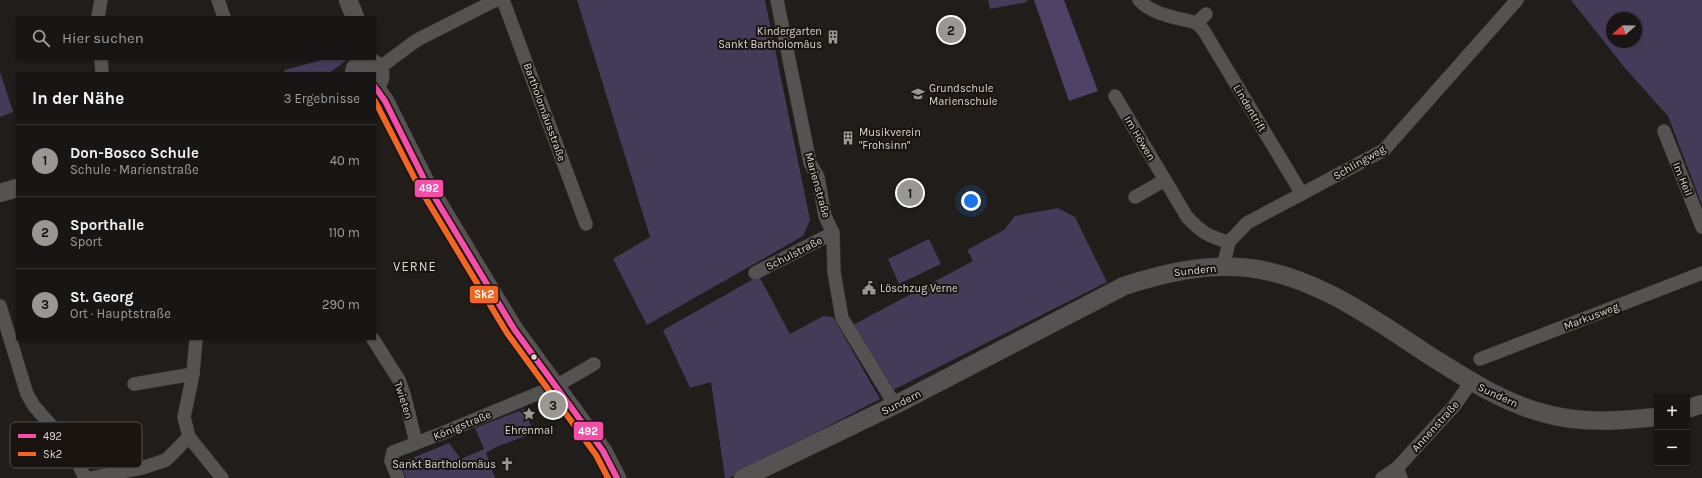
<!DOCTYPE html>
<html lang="de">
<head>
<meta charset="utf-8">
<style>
	:root { --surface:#181614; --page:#252322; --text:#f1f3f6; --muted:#9f9fa0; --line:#363534; --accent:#9a9793 }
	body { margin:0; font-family:Karla,sans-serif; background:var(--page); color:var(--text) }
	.controls { position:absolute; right:12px; bottom:12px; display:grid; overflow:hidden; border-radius:0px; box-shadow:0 1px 3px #0004 }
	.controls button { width:36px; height:36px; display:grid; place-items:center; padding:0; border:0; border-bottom:1px solid var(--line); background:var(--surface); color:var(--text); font:20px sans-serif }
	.compass { position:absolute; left:1606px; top:12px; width:36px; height:36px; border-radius:50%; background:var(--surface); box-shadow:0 1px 3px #0004; rotate:250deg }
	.you { position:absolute; left:971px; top:201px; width:14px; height:14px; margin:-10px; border:3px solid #fff; border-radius:50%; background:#1a73e8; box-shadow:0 0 0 6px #1a73e833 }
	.badge { display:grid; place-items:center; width:26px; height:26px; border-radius:50%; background:var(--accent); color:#111; font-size:13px; font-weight:700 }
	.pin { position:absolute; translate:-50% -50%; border:2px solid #fff; box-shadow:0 1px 4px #0006 }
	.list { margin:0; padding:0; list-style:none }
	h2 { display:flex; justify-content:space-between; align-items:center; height:52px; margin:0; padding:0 16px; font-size:17px }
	h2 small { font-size:13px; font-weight:400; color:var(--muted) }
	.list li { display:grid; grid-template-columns:26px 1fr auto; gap:12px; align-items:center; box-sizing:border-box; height:72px; padding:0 16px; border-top:1px solid var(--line) }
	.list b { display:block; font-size:15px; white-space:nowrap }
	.list p { margin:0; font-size:13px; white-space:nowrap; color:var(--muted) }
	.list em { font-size:13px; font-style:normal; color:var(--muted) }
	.icon { flex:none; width:22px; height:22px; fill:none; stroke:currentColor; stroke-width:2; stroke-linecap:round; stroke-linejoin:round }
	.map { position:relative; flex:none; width:1702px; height:478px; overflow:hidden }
	.search { position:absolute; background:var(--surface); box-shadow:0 1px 3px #0004; left:16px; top:16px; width:360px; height:44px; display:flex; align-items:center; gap:10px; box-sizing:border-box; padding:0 14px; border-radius:0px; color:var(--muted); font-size:15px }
	.panel { position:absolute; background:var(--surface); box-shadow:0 1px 3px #0004; left:16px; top:72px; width:360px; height:268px; border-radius:0px }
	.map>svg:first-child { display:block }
</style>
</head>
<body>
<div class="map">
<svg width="1702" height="478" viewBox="0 0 1702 478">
	<rect width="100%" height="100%" fill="#201d1a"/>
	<g fill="#433b57" fill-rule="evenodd">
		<path d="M577,0h188l45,220 -7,16 -156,89 -34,-66 37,-22z"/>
		<path d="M988,0h39l1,2 -38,7z"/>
		<path d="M1571,0h131v205l-34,-89 -43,-48zM1612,18h24v24h-24z"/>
		<path d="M326,59h22l-19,14h-44l-1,-3z"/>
		<path d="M0,72l13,40 -13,5z"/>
		<path d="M1058,208l17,9 32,65 -216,109 -38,-66 120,-64 -6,-11 37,-20 11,-14z"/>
		<path d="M929,239l12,25 -42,20 -11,-25z"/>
		<path d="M759,276l31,58 33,-18 10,1 47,82 -151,79h-4l-14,-96 -21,6 -27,-58z"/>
		<path d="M524,409l10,24 -38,14 -10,6 9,25h-89l-6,-15 49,-20 12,16 23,-10 -9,-21z"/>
	</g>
	<path fill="#4e4266" d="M1034,0h30l34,91 -29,10z"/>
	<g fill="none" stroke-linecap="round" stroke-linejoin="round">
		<g stroke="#3b3937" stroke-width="14">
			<g id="street">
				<path d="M218,0l6,17"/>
				<path d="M503,0l83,224"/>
				<path d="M777,0l33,163 8,14 7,39 8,17 1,39 8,46 53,87"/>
				<path d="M1139,0c15,16 38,17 58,23l9,-9"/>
				<path d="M98,17l3,-17"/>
				<path d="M1197,23l7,8 98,163"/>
				<path d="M101,59l1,14"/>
				<path d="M379,68l38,-28 79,-40"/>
				<path d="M1115,96l72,121c14,15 22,20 42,25"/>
				<path d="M1664,131l38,96"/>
				<path d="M1135,197l30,-17"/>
				<path d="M1223,267l6,-25 18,-19 137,-73 133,-150"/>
				<path d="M755,273l78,-40"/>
				<path d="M0,306l27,88 7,12 37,42 14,30"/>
				<path d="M196,339l-3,35 -9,43 5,20 33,41"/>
				<path d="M373,339l26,41 5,14 12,48"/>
				<path d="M1480,359l222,-86"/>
				<path d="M134,384l59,-10"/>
				<path d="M91,478l51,-10 24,-8 23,-23"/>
				<path d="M398,478l-7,-17 2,-9 52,-20 111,-46 38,-22"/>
				<path d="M1382,478l15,-10"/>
				<path d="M1401,478l-4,-10 58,-63 16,-23"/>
			</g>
		</g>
		<g stroke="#3b3937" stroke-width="19">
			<g id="secondary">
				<path d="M348,0l7,17"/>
				<path d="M354,73l1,-5 6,-5h12c9,6 10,16 2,23"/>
				<path d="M375,87l10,14 41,82 88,146 89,122 14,27"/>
				<path d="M0,193l17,-5"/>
				<path d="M1687,409l15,-5"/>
				<path d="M743,478l152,-73 229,-119c40,-13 82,-23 125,-18 69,8 130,55 186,91 35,22 68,43 108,54 38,11 76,8 114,4"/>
			</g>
		</g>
		<use href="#street" stroke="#555351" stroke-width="13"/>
		<use href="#secondary" stroke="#555351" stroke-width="18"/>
		<g stroke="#19140f" stroke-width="9">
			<path id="bus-1" d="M375,87l10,14 41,82 88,146 89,122 14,27"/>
		</g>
		<g stroke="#19140f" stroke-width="9">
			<path id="bus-2" d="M375,101l44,86 88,146 89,122 12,23"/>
		</g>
		<use href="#bus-1" stroke="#f54da8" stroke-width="6"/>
		<use href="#bus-2" stroke="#f26522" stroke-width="6"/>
	</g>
	<defs>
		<g id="building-bare" transform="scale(1.08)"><path d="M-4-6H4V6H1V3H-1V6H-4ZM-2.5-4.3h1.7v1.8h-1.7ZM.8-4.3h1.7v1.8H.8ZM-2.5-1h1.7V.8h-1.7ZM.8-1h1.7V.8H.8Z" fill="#9a9793" stroke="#19140f" stroke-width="2.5" paint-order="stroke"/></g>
		<g id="school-bare" transform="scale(1.08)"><path d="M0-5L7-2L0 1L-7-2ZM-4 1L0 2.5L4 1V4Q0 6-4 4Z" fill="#9a9793" stroke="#19140f" stroke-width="2.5" paint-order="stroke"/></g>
		<g id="civic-bare" transform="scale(1.08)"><path d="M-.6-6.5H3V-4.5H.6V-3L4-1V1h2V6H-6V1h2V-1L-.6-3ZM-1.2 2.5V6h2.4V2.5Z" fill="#9a9793" stroke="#19140f" stroke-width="2.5" paint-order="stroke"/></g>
		<g id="sight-bare" transform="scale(1.08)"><path d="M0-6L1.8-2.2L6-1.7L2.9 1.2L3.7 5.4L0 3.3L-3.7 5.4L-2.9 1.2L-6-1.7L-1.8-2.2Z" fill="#9a9793" stroke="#19140f" stroke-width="2.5" paint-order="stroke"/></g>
		<g id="church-bare" transform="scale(1.08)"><path d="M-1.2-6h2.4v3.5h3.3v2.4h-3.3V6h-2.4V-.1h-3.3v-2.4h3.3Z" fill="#9a9793" stroke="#19140f" stroke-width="2.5" paint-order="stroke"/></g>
	</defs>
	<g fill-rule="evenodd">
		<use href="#building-bare" x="833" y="37"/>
		<use href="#school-bare" x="918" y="94"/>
		<use href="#building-bare" x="848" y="138"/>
		<use href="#civic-bare" x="869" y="288"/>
		<use href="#sight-bare" x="529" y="414"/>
		<use href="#church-bare" x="507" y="464"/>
	</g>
	<circle fill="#dcd8d4" stroke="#19140f" stroke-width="1.5" cx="534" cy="357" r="3.5"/>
	<g text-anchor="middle" stroke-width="4" stroke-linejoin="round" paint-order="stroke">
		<g font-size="11" fill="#dcd8d4" stroke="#19140f" text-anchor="start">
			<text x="822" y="35" text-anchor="end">Kindergarten<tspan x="822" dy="13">Sankt Bartholomäus</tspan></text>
			<text x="929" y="92">Grundschule<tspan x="929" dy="13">Marienschule</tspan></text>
			<text x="859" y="136">Musikverein<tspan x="859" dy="13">"Frohsinn"</tspan></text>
			<text x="880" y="292">Löschzug Verne</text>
			<text x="529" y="434" text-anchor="middle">Ehrenmal</text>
			<text x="496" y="468" text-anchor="end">Sankt Bartholomäus</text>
		</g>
		<g font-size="11" fill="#dcd8d4" stroke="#19140f">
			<text transform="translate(1250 108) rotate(59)" y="4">Lindentrift</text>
			<text transform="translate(545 112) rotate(70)" y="4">Bartholomäusstraße</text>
			<text transform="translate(1140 138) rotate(59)" y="4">Im Höwen</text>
			<text transform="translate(1359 162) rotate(-30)" y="4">Schlingweg</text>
			<text transform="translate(1683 179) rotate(68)" y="4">Im Heil</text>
			<text transform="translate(818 185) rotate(74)" y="4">Marienstraße</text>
			<text transform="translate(794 253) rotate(-27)" y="4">Schulstraße</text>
			<text transform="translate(1195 270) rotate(-6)" y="4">Sundern</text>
			<text transform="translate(1591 316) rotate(-21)" y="4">Markusweg</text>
			<text transform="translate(1498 395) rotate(25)" y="4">Sundern</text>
			<text transform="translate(404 400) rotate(72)" y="4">Twieten</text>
			<text transform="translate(901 402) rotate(-27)" y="4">Sundern</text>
			<text transform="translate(462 425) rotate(-22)" y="4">Königstraße</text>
			<text transform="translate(1435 426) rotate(-48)" y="4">Annenstraße</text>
		</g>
		<g font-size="13" letter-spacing="1" fill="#dcd8d4" stroke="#19140f">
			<text x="415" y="271">VERNE</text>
		</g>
	</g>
	<rect x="10" y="422" width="132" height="46" rx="6" fill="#19140f" stroke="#544f4a" stroke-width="1"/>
	<rect x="18" y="434" width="18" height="4" fill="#f54da8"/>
	<rect x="18" y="452" width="18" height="4" fill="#f26522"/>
	<g font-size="11" fill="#dcd8d4">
		<text x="43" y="440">492</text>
		<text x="43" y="458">Sk2</text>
	</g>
	<g stroke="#19140f" stroke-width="1.5">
		<rect x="414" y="179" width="30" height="19" rx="4" fill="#f54da8"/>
		<rect x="469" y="285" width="30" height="19" rx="4" fill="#f26522"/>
		<rect x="573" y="421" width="31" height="20" rx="4" fill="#f54da8"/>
	</g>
	<g font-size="11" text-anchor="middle" font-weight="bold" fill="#fff">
		<text x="429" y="192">492</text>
		<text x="484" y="298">Sk2</text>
		<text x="588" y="435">492</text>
	</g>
</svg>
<div class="controls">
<button>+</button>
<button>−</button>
</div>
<svg class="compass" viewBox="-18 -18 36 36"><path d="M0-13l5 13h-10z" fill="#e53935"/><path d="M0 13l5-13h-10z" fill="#9f9fa0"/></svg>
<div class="you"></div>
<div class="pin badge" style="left:910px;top:193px">1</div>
<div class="pin badge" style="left:951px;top:30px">2</div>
<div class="pin badge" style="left:553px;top:405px">3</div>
<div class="search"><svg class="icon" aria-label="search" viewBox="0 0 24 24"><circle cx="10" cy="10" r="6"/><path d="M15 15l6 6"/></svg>Hier suchen</div>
<section class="panel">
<h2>In der Nähe<small>3 Ergebnisse</small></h2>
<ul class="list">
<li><span class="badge">1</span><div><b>Don-Bosco Schule</b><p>Schule · Marienstraße</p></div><em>40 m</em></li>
<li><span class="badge">2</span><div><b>Sporthalle</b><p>Sport</p></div><em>110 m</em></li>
<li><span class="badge">3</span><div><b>St. Georg</b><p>Ort · Hauptstraße</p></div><em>290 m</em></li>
</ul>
</section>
</div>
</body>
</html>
